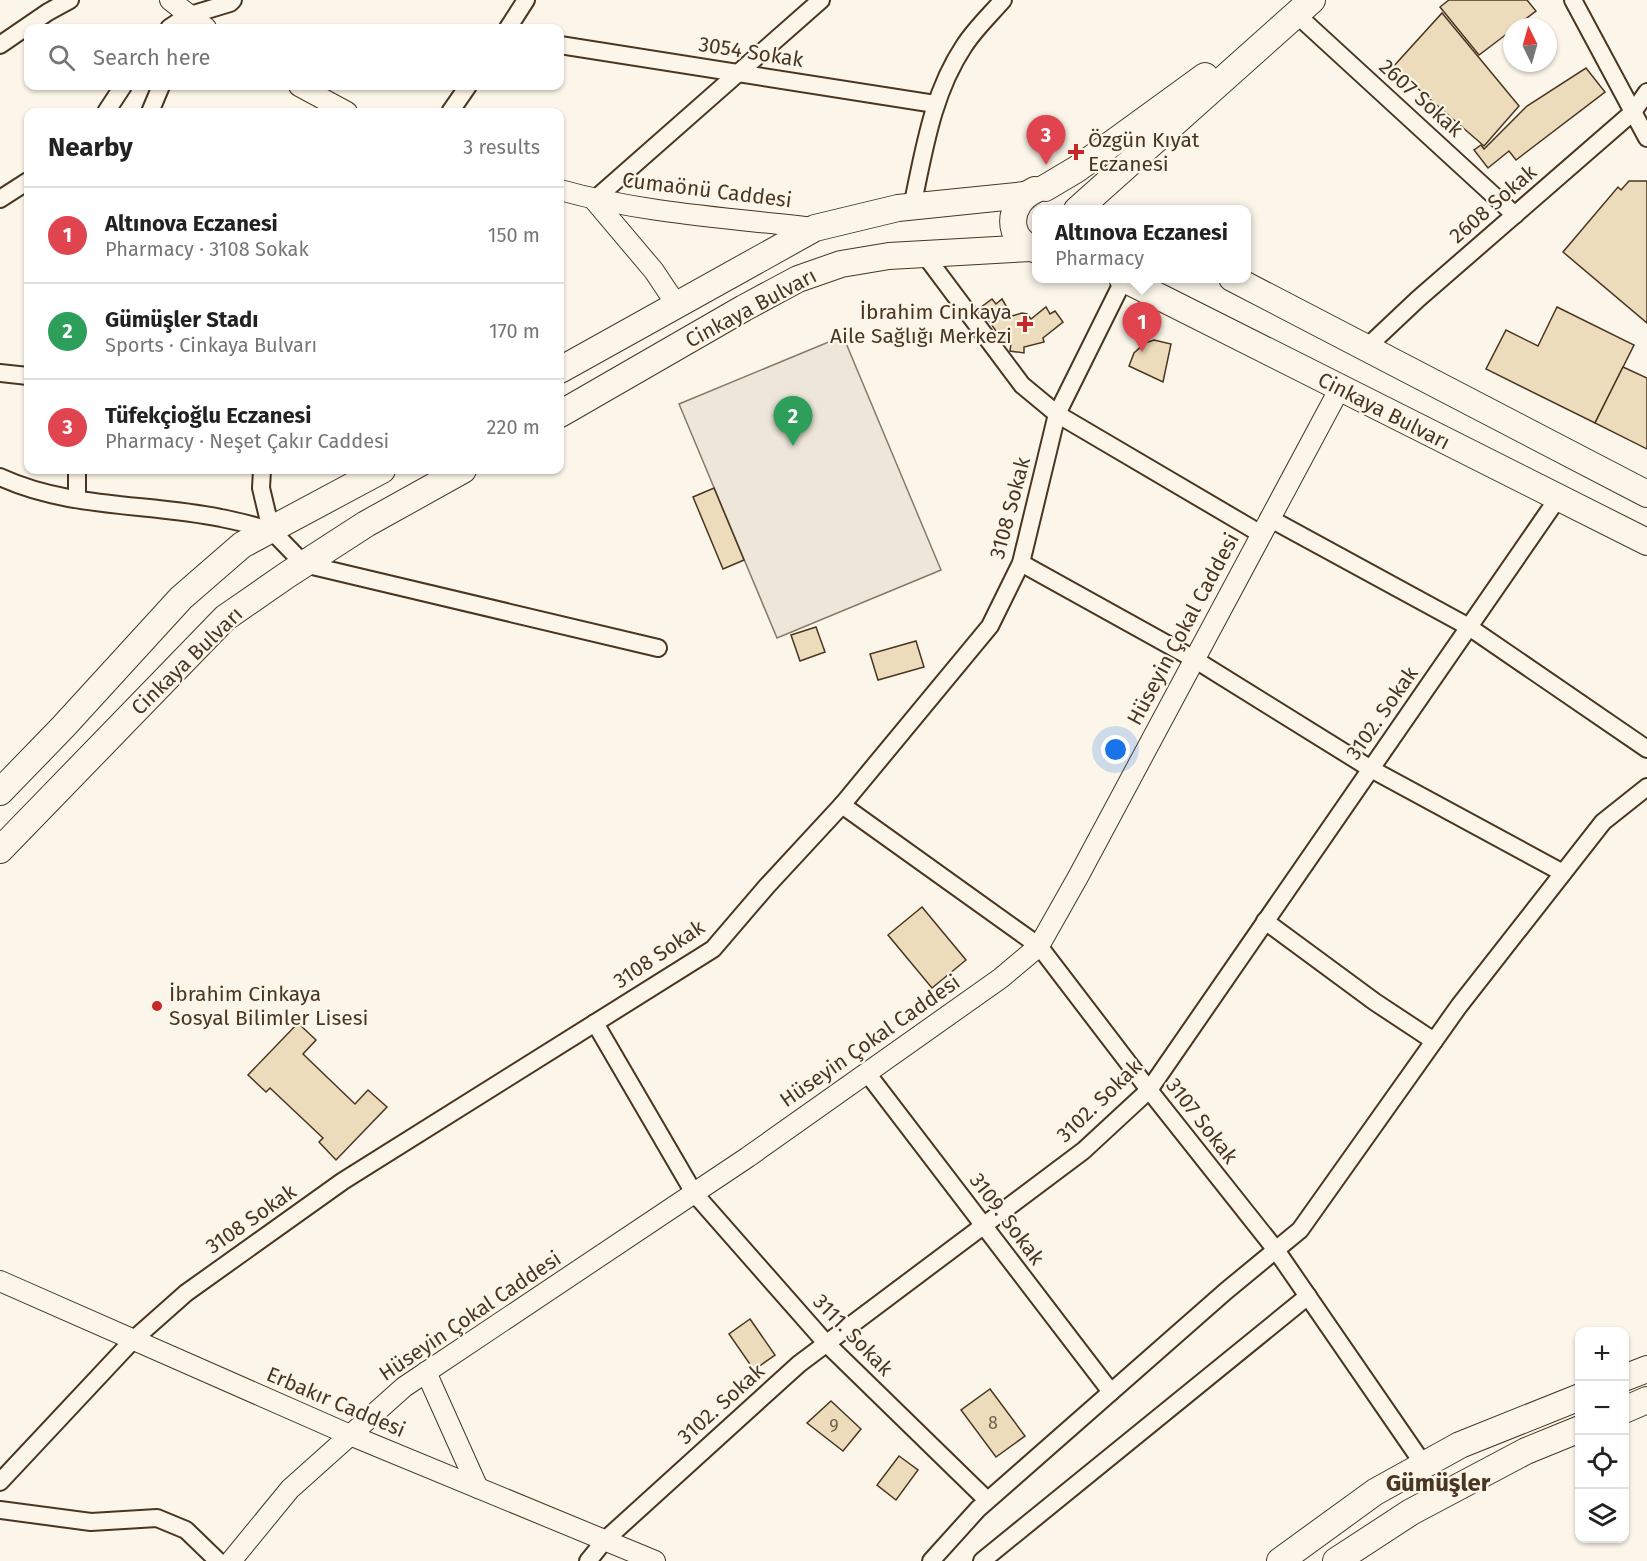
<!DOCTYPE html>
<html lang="en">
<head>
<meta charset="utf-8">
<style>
	:root { --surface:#fff; --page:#f2f2f2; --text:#222; --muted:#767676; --line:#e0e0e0; --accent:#111827 }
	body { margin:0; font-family:"Fira Sans",sans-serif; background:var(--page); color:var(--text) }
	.controls { position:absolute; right:18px; bottom:18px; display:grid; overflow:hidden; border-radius:12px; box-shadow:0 2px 4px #0004 }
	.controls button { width:54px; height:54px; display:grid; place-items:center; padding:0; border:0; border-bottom:2px solid var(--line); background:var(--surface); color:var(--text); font:30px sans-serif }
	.compass { position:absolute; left:1503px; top:18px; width:54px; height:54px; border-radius:50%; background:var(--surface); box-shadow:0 2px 4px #0004; rotate:355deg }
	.you { position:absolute; left:1116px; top:750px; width:21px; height:21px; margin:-15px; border:4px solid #fff; border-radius:50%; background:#1a73e8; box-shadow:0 0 0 9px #1a73e833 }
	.badge { display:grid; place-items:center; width:39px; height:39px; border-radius:50%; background:var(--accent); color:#fff; font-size:20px; font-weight:700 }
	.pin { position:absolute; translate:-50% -50px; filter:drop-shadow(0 2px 3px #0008) }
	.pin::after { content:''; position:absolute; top:32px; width:21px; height:18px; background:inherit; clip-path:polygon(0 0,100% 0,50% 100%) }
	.popup { position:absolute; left:1032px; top:205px; width:219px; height:78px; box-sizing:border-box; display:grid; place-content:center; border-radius:12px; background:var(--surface); filter:drop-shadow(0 2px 4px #0005); font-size:20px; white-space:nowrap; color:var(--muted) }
	.popup b { font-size:22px; color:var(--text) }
	.popup::after { content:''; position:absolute; left:50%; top:100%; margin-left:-12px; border:12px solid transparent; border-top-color:var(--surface) }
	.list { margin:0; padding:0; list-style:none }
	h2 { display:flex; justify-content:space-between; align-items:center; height:78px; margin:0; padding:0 24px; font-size:26px }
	h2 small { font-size:20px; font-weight:400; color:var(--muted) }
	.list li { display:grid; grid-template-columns:39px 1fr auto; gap:18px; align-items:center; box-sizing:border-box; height:96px; padding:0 24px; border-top:2px solid var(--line) }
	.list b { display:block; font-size:22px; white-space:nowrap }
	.list p { margin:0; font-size:20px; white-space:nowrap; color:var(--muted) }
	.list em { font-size:20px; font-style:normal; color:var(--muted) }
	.icon { flex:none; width:33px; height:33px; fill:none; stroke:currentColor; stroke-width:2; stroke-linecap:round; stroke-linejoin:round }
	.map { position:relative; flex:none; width:1647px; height:1561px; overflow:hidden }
	.search { position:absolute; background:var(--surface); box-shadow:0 2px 4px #0004; left:24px; top:24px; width:540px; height:66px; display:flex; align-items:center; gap:15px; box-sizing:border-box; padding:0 21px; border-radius:12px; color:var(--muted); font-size:22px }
	.panel { position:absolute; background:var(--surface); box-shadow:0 2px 4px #0004; left:24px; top:108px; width:540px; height:366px; border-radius:12px }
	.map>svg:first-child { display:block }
</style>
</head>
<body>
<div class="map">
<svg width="1647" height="1561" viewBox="0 0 1647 1561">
	<rect width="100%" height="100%" fill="#fbf6e9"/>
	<path fill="#ede6d9" stroke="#887966" stroke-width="1.5" d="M843,336l98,234 -164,68 -98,-234z"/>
	<g fill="#ecdcbc" stroke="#4a3520" stroke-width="1.5">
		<path d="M1449,0h78l9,11 -21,16h-3v3l-33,25 -39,-48z"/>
		<path d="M1442,13l77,93 -35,40 -91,-79z"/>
		<path d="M1586,68l19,24 -89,68 -7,-9 -21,17 -14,-18 7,-5 3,4 43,-43z"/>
		<path d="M1629,181h18v142l-84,-71 55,-65 3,3z"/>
		<path d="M992,299l4,5 6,-5 10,17 10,-3 5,1 4,5 15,-12 4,7 5,-3 8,11 -20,16 1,4 -20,5v6l-14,-2 1,-8 -11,-6 -20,-29z"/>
		<path d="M1557,307l77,38 -39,78 -109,-54 20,-39 32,16z"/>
		<path d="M1154,340l17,4 -8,38 -34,-16 5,-13 11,-10z"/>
		<path d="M1623,367l24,11v71l-52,-26z"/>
		<path d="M714,488l30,72 -21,9 -30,-72z"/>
		<path d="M816,627l9,25 -25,9 -9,-26z"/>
		<path d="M916,641l8,26 -46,13 -8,-26z"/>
		<path d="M922,907l44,53 -34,28 -44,-53z"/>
		<path d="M298,1023l18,17 -13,14 52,50 13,-14 19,17 -51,53 -17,-18 4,-4 -53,-50 -4,4 -18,-17z"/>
		<path d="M750,1319l25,36 -21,15 -25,-36z"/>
		<path d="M990,1389l35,47 -29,21 -35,-47z"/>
		<path d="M831,1401l30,28 -18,22 -36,-28z"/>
		<path d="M899,1456l19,14 -22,30 -19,-15z"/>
	</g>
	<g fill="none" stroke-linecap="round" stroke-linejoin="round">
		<g stroke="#4a3520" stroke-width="20">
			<g id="minor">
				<path d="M1573,0l74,138"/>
				<path d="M1296,14l219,201"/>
				<path d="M169,28l18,-12 43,-13 3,-3"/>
				<path d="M508,28l18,-28"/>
				<path d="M0,45l48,-33 22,-12"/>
				<path d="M560,45l375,59"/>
				<path d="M106,112l17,-26"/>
				<path d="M150,112l11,-26"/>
				<path d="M450,112l18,-26"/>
				<path d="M0,199l28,-18"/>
				<path d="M594,200l227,-200"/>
				<path d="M912,207c12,-56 20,-113 52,-161 11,-17 26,-31 39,-46"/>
				<path d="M924,254l98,131 35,29 204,120"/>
				<path d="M1366,348l52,-49 215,-187 14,-20"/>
				<path d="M0,373l28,3"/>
				<path d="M262,470l-1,18 10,42"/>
				<path d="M0,477c69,32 148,26 221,41 17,3 33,8 50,12"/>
				<path d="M77,499v-29"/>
				<path d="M1269,518l200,109 178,122"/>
				<path d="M271,530l33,34 354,84"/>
				<path d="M1021,563l173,96 177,110 192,104"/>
				<path d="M842,805l197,141 110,144 127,160 148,215"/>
				<path d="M1265,921l110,81 59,39"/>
				<path d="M595,1023l99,170 132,150 161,157"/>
				<path d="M867,1073l244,319"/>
				<path d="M0,1482l133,-142 53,-47 157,-112 370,-232 54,-63 75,-81 148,-179 31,-63 36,-149 67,-135"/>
				<path d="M0,1510l91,12 66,-4 29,12 32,31"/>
				<path d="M588,1561l17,-21 194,-176 284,-213 66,-61 409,-592"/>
				<path d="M931,1561l47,-52 248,-218 74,-61 159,-224 144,-184 44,-35"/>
				<path d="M982,1561l326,-265"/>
			</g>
		</g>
		<g stroke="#4a3520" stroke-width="22">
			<g id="tertiary">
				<path d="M170,0l36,28"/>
				<path d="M299,86l48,26"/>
				<path d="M560,190c82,23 169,28 255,38"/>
				<path d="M594,200l60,71 22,33"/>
				<path d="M0,1281l350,154 305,126"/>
				<path d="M426,1372l52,116"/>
				<path d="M231,1561l59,-72 114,-102 344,-230 253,-179 38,-32 39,-69 262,-489"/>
			</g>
		</g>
		<g stroke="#4a3520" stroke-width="28">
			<g id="primary">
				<path d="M1045,188l32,-19 128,-93"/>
				<path d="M1035,190c-28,13 -31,50 2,60"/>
				<path d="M1077,210l235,-210"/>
				<path d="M1122,278l525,264"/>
				<path d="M1232,278l415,216"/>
				<path d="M560,370l255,-142 83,-20 127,-13"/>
				<path d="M560,414l184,-106 54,-29 43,-15 48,-8 142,-8"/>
				<path d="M0,792l63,-65 118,-129 61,-53 140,-75"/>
				<path d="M0,850l225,-232 62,-43 79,-51 97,-54"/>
				<path d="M1624,1378l23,-9"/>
				<path d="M1624,1410l23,-10"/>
				<path d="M1280,1561l95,-69 85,-47 120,-48"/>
				<path d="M1336,1561l75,-49 115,-61 54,-22"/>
			</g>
		</g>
		<use href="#minor" stroke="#fbf6e9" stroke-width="16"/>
		<use href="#tertiary" stroke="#fbf6e9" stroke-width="20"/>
		<use href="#primary" stroke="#fbf6e9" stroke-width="26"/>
	</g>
	<g fill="#c62828" stroke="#fbf6e9" stroke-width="2">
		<path d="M1073 143h6v6h6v6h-6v6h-6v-6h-6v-6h6z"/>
		<path d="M1022 315h6v6h6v6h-6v6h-6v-6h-6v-6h6z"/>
		<circle cx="157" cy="1006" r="6"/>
	</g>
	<g text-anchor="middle" stroke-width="4.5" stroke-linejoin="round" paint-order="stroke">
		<g font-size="18" fill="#725f47">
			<text x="993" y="1429">8</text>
			<text x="834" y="1432">9</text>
		</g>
		<g font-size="21" fill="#4a3520" stroke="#fbf6e9">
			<text transform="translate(751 52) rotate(9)" y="7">3054 Sokak</text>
			<text transform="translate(1421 98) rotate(42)" y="7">2607 Sokak</text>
			<text transform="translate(707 190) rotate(7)" y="7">Cumaönü Caddesi</text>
			<text transform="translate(1493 204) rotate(-41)" y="7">2608 Sokak</text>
			<text transform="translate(751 308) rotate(-28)" y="7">Cinkaya Bulvarı</text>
			<text transform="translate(1384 411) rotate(27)" y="7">Cinkaya Bulvarı</text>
			<text transform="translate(1010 508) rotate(-75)" y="7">3108 Sokak</text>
			<text transform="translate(1183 629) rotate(-62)" y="7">Hüseyin Çokal Caddesi</text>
			<text transform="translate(187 661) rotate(-44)" y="7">Cinkaya Bulvarı</text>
			<text transform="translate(1382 713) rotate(-55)" y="7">3102. Sokak</text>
			<text transform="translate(659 954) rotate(-34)" y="7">3108 Sokak</text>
			<text transform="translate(870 1041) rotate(-35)" y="7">Hüseyin Çokal Caddesi</text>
			<text transform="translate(1099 1101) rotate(-44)" y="7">3102. Sokak</text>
			<text transform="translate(1202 1121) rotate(52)" y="7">3107 Sokak</text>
			<text transform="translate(251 1219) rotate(-35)" y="7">3108 Sokak</text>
			<text transform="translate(1007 1219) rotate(53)" y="7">3109. Sokak</text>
			<text transform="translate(470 1316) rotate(-34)" y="7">Hüseyin Çokal Caddesi</text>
			<text transform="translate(853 1335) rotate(46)" y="7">3111. Sokak</text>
			<text transform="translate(336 1402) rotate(23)" y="7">Erbakır Caddesi</text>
			<text transform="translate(721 1404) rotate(-42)" y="7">3102. Sokak</text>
		</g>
		<g font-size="21" fill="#4a3520" stroke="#fbf6e9" text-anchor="start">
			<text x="1088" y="147">Özgün Kıyat<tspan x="1088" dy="24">Eczanesi</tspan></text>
			<text x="1012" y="319" text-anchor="end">İbrahim Cinkaya<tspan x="1012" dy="24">Aile Sağlığı Merkezi</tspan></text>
			<text x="169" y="1001">İbrahim Cinkaya<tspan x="169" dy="24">Sosyal Bilimler Lisesi</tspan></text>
		</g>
		<g font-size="24" font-weight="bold" fill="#4a3520" stroke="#fbf6e9">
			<text x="1438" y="1491">Gümüşler</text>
		</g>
	</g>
</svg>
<div class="controls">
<button>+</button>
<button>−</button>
<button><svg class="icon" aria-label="locate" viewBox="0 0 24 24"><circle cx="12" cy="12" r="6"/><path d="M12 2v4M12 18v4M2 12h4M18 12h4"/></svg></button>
<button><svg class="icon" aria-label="layers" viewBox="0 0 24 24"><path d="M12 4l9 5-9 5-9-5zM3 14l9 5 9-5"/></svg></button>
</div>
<svg class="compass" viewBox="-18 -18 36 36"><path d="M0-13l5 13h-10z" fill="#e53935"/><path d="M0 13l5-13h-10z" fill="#767676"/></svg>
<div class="you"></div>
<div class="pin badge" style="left:1142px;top:352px;background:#e0444e">1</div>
<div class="popup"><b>Altınova Eczanesi</b>Pharmacy</div>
<div class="pin badge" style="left:793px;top:446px;background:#2e9e5b">2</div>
<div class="pin badge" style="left:1046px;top:165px;background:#e0444e">3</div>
<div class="search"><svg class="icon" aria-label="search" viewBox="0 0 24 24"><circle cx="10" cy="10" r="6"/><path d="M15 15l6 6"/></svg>Search here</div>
<section class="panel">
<h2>Nearby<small>3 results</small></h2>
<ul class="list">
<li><span class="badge" style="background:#e0444e">1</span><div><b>Altınova Eczanesi</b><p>Pharmacy · 3108 Sokak</p></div><em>150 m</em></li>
<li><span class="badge" style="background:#2e9e5b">2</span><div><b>Gümüşler Stadı</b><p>Sports · Cinkaya Bulvarı</p></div><em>170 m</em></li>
<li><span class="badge" style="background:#e0444e">3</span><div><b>Tüfekçioğlu Eczanesi</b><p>Pharmacy · Neşet Çakır Caddesi</p></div><em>220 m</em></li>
</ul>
</section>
</div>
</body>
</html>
